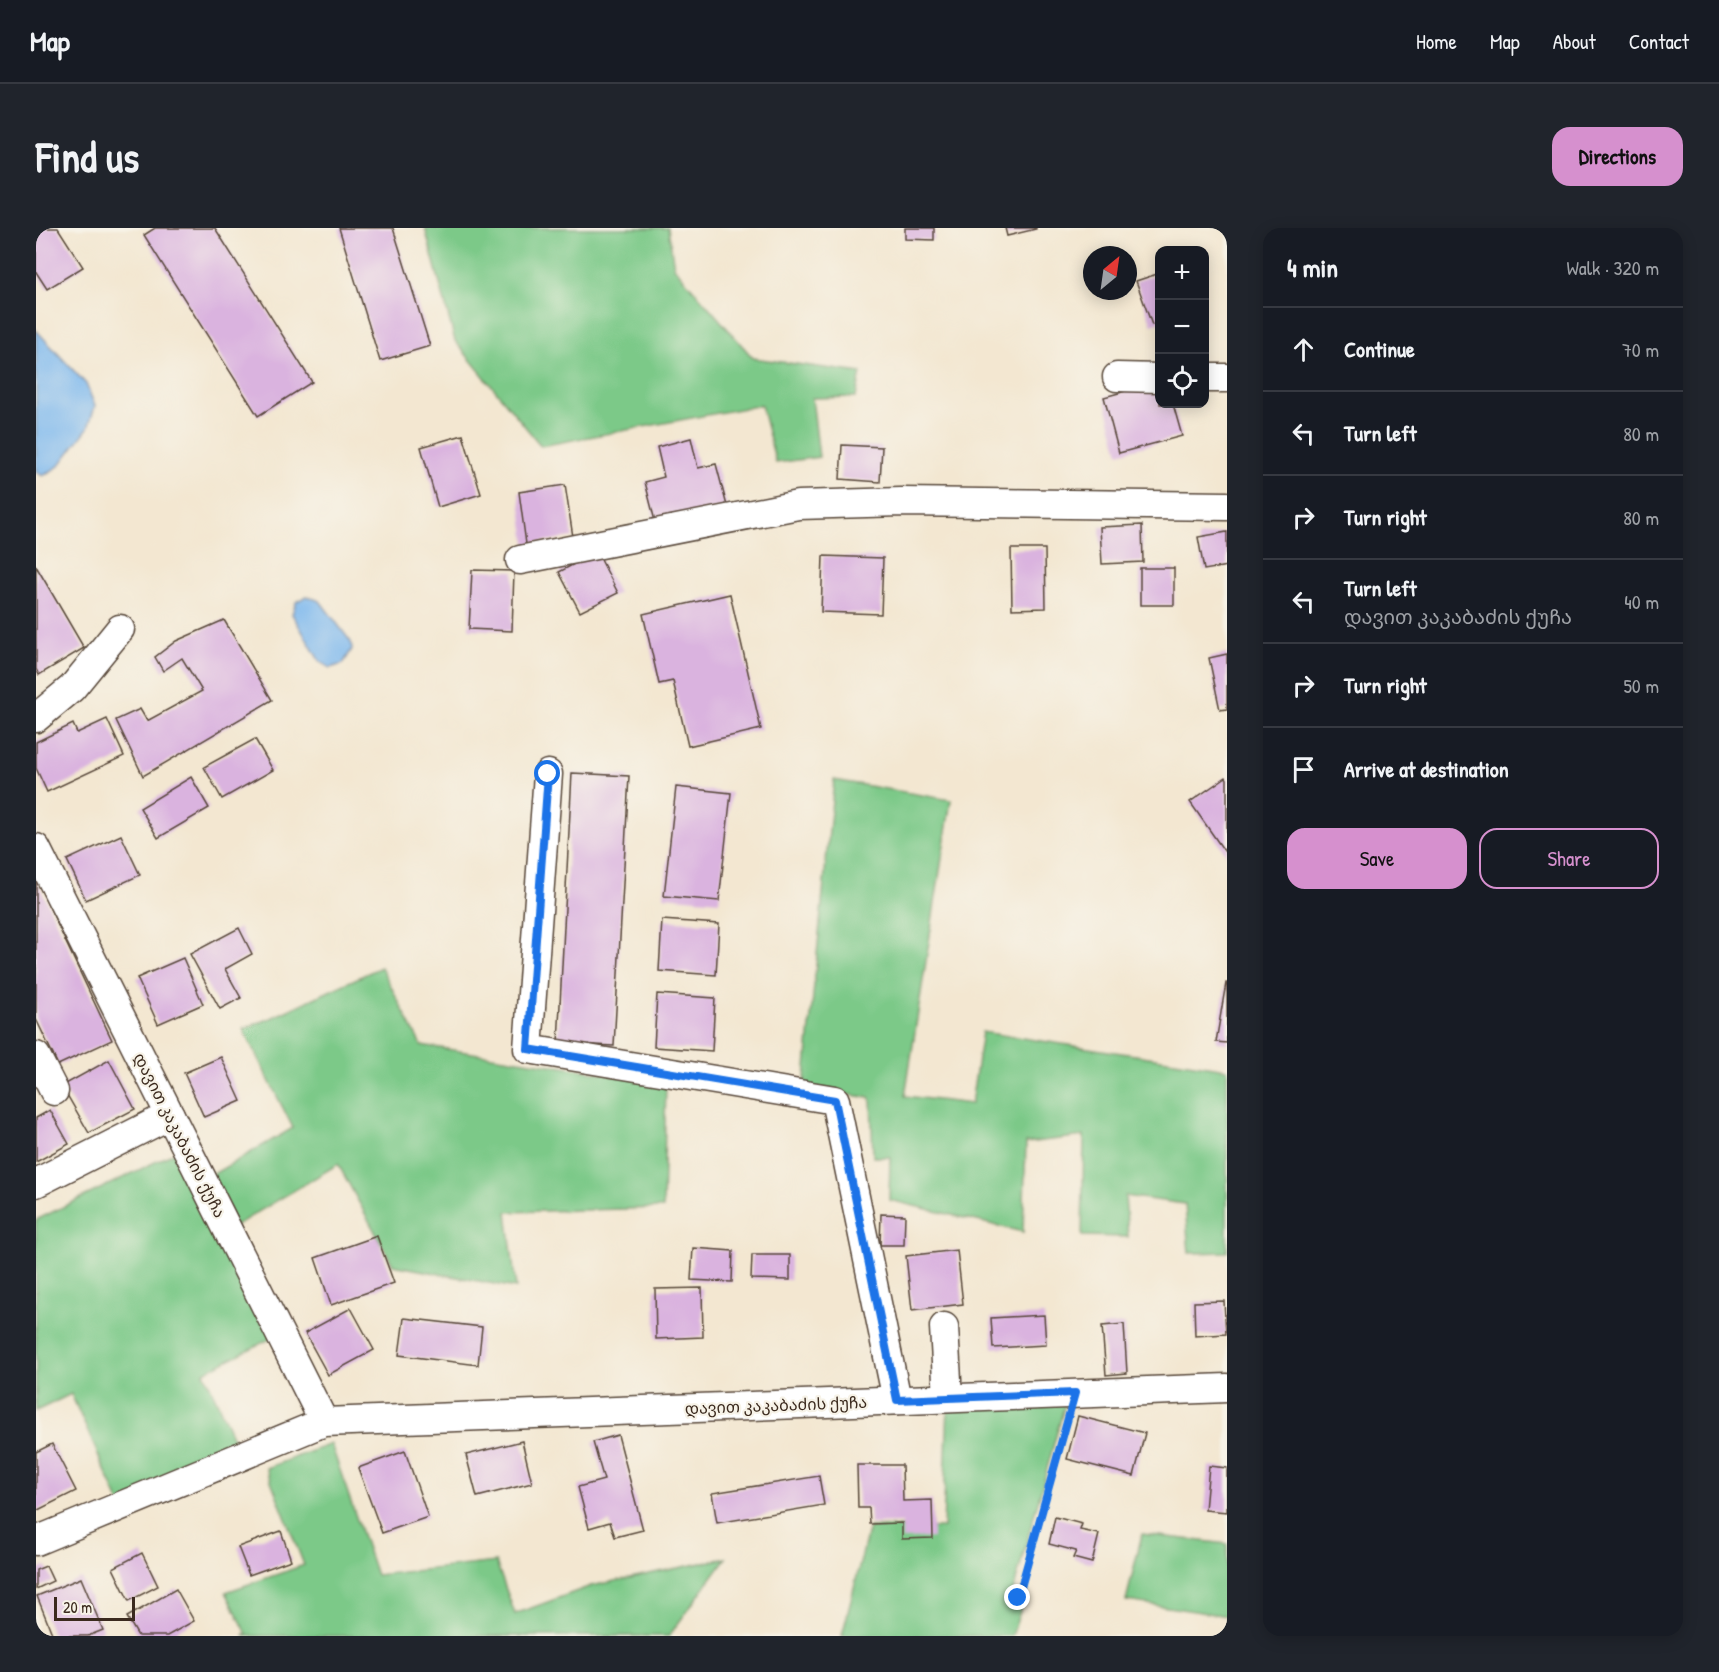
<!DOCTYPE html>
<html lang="en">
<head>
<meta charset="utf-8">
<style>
	:root { --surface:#171b24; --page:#20242c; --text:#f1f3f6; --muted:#9ea1a6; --line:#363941; --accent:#d690ce }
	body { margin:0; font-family:"Patrick Hand","Noto Sans Georgian",sans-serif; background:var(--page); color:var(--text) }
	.controls { position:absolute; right:18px; top:18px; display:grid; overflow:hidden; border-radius:12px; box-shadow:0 3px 15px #0003 }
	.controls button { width:54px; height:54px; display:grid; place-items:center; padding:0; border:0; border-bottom:2px solid var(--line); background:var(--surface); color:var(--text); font:30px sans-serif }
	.compass { position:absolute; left:1047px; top:18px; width:54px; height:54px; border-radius:50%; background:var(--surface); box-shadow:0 3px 15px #0003; rotate:29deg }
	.scale { position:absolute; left:18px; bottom:15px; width:81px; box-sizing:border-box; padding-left:6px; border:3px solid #3b2a1e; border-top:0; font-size:16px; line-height:21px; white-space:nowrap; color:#3b2a1e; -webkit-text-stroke:4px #f7f3e8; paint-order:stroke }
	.stop { position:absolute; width:18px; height:18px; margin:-14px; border:4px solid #1a73e8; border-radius:50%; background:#fff }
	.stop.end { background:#1a73e8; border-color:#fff; box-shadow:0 2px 6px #0008 }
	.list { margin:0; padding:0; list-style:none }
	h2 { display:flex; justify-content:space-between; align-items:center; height:78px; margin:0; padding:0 24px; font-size:26px }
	h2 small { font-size:20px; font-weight:400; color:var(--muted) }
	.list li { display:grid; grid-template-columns:39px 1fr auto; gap:18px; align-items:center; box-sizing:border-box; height:84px; padding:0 24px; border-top:2px solid var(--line) }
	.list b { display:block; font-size:22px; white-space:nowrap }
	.list p { margin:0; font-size:20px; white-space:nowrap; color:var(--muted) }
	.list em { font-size:20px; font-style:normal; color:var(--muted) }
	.actions { display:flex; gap:12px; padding:18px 24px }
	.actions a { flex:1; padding:14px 0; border:2px solid var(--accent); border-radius:18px; text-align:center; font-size:21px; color:var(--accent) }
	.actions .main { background:var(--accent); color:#111 }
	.icon { flex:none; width:33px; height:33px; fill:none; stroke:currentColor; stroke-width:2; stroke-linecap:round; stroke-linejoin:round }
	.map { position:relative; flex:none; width:1191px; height:1408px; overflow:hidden; border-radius:18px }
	header { display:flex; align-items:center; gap:36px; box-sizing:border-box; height:84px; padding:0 30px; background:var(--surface); border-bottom:2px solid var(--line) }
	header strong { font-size:28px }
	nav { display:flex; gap:33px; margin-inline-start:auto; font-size:21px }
	.intro { display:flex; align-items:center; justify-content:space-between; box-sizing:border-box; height:144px; padding:0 36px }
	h1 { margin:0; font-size:42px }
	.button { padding:15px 27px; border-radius:18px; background:var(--accent); color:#111; font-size:21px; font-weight:700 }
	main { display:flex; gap:36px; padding:0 36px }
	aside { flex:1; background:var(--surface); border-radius:18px; box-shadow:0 3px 15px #0003 }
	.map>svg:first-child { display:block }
</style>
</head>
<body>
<header>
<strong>Map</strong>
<nav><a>Home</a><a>Map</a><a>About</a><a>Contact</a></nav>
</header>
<div class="intro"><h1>Find us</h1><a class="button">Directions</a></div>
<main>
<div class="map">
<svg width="1191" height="1408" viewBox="0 0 1191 1408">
	<rect width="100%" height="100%" fill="#f7f3e8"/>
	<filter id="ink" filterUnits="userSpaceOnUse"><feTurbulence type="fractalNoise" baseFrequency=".0167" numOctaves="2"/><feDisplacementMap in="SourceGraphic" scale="12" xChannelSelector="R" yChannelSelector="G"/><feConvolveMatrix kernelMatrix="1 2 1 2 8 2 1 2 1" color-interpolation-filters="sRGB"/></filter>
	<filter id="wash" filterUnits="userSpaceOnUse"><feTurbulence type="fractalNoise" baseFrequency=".008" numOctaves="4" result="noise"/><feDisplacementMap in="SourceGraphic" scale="24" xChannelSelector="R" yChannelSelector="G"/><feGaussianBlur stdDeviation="1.35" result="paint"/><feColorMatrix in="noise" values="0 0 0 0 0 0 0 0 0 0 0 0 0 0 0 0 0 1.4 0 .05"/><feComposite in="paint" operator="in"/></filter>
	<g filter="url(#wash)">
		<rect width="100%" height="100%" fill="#f3e7d1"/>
		<g fill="#7cc988" stroke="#5c7a53" stroke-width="1.5">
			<path d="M389,0h243l6,39 79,91 108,15 -5,24 -44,1 7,59 -43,6 -15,-58 -220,41 -86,-105z"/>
			<path d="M798,552l117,20 -46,296 66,8 11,-72 245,37v183l-38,1 -4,-49 -60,-8 3,41 -46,-1 2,-100 -58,7 -3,89 -134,-32 1,-43h-17l-2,-59 -67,-10z"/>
			<path d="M345,739l40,78 245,38 -3,125 -156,4 9,76 -123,-23 -55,-101 -110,66 52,104 -76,38 37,84 -120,50 -50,-112 -35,17v-191l150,-73 17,33 90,-52 -50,-99 26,-10z"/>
			<path d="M1030,1172l-55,199h13l-12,37h-170l27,-109 74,1 5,-122z"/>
			<path d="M295,1216l45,131 120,-13 19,52 76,-28 135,-28 -57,78h-426l4,-2 -21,-42 78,-27 -38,-97z"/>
			<path d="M1106,1306l85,10v72l-101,-15z"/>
		</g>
		<g fill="#7db8ee" stroke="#5c7186" stroke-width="1.5">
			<path d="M0,102l50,54 9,22 -7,22 -29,38 -16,10 -7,-4z"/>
			<path d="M270,368l14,5 31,41 1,7 -9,15 -13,4 -10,-6 -28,-48 4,-12z"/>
		</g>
		<g id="blocks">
			<g fill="#dab3df">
				<path d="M0,0h22l25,39 -36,22 -11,-17z"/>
				<path d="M119,0h60l97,154 -54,34 -114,-181z"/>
				<path d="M303,0h54l37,118 -50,15z"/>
				<path d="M869,0h29v12l-29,-1z"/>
				<path d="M969,0h31v1l-29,7z"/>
				<path d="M1124,45v49l-8,3 -16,-44z"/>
				<path d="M1124,154v22h13l9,32 -63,17 -15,-56z"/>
				<path d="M427,207l18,59 -43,13 -17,-60z"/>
				<path d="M655,210l7,30 18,-4 11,42 -71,19 -11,-43 19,-5 -7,-30z"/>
				<path d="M806,217l40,2 -2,35 -40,-3z"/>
				<path d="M529,257l8,52 -47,7 -7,-52z"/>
				<path d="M1106,297l1,37 -41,2 -2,-37z"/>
				<path d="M1191,304v34l-23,4 -6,-33z"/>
				<path d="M975,321h34l1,59 -34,1z"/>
				<path d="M561,324l21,41 -38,19 -21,-40z"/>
				<path d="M787,328l60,2 -2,56 -60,-2z"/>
				<path d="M0,338l48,82 -45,27 -3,-6z"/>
				<rect x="1104" y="340" width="34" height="37"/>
				<path d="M436,342l42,1 -2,60 -43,-2z"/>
				<path d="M694,366l31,135 -73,17 -15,-65 -14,3 -16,-70z"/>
				<path d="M188,392l48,80 -129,76 -27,-56 24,-11 7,12 55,-30 -20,-33 -19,13 -8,-14 21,-16z"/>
				<path d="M1191,426v55l-7,1 -11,-52z"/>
				<path d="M71,491l17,37 -77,36 -11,-24v-26l37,-18 4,9z"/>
				<path d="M219,511l18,31 -51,29 -18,-32z"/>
				<path d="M536,545l57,3 -15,270 -56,-3z"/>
				<path d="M155,549l18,31 -51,30 -18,-30z"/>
				<path d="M1190,549l1,2v76l-37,-53z"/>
				<path d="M640,559l55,6 -12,108 -55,-5z"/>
				<path d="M85,607l19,40 -54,25 -19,-40z"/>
				<path d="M0,651l76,161 -54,25 -22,-46z"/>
				<path d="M626,692l57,4 -3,51 -57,-4z"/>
				<path d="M203,700l13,26 -27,15 16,29 -21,11 -30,-55z"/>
				<path d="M147,730l20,46 -45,20 -21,-46z"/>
				<path d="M1190,755h1v60l-11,-1z"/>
				<path d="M621,766l58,4 -3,53 -58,-4z"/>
				<path d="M185,829l20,44 -37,16 -20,-44z"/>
				<path d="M73,832l26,49 -46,24 -27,-47z"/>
				<path d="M14,882l19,34 -33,18v-44z"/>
				<path d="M845,986l24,1 -1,30h-24z"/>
				<path d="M341,1008l17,47 -63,22 -16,-47z"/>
				<path d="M657,1020l40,3 -1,31 -41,-2z"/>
				<path d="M921,1022l6,54 -51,6 -6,-54z"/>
				<path d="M716,1027h38v25l-39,-1z"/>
				<path d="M666,1060l1,49 -47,2 -1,-50z"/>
				<path d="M1188,1073l2,33 -31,2 -1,-34z"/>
				<path d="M315,1080l23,42 -46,25 -23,-42z"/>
				<path d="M1008,1087l2,30 -53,3 -2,-30z"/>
				<path d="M368,1090l78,9 -4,38 -79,-10z"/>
				<path d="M1088,1096l3,49 -21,2 -4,-49z"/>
				<path d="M1042,1188l67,17 -11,43 -67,-17z"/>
				<path d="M582,1207l25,95 -28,7 -5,-15 -21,6 -11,-41 26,-7 -11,-38z"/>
				<path d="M486,1213l10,42 -55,14 -11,-42z"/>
				<path d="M16,1216l24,47 -40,20v-59z"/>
				<path d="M369,1223l23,66 -46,16 -24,-65z"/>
				<path d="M821,1237h45l1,36 29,-1 1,38 -31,1v-16l-32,1 -1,-16h-11z"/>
				<path d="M1173,1238l18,2v44l-22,-2z"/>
				<path d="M783,1248l5,29 -107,18 -5,-30z"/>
				<path d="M1019,1289l27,7 -2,6 19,4 -7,29 -19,-5 3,-7 -27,-7z"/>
				<path d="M245,1303l10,29 -42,15 -11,-28z"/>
				<path d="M106,1325l16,33 -29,15 -16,-33z"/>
				<path d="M10,1338l7,15 -17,8v-19z"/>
				<path d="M45,1350l22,52 -15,6h-35l-16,-40z"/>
				<path d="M140,1361l18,32 -27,15h-29l-11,-19z"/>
			</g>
		</g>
	</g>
	<g filter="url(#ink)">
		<use href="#blocks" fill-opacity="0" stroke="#574639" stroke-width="1.5"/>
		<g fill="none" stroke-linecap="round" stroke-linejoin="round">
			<g stroke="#574639" stroke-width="31">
				<g id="minor">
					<path d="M1081,149l43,1"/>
					<path d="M1168,150h23"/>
					<path d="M484,332l278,-55 103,-3 326,4"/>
					<path d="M0,490l36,-30 48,-59"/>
					<path d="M512,546l-20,275 307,51 62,300"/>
					<path d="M0,620l288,574"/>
					<path d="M0,828l18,35"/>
					<path d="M0,955l134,-68"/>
					<path d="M908,1099l4,71"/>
					<path d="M0,1313l288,-119 903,-34"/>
				</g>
			</g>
			<path stroke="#574639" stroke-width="4" stroke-dasharray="1.5 4.5" stroke-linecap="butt" d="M982,1370l50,-178"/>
			<use href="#minor" stroke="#fff" stroke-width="28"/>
		</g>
	</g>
	<g fill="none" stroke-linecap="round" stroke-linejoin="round" filter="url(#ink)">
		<path stroke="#1a73e8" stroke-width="8" d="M512,546l-20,275 307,51 62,300 178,-7 -57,205"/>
	</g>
	<g text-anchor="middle" stroke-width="4.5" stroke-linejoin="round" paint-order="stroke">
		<g font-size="16" fill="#3b2a1e" stroke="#f7f3e8">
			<text transform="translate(144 907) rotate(63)" y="6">დავით კაკაბაძის ქუჩა</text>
			<text transform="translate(740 1177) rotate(-2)" y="6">დავით კაკაბაძის ქუჩა</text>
		</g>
	</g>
</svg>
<div class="controls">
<button>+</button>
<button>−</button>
<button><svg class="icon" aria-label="locate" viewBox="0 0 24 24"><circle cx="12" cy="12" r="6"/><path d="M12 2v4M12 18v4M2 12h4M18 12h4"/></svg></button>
</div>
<svg class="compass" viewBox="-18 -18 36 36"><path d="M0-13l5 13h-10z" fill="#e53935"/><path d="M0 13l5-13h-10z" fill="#9ea1a6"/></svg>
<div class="scale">20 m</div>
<div class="stop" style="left:512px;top:546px"></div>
<div class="stop end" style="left:982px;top:1370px"></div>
</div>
<aside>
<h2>4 min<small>Walk · 320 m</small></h2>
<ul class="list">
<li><svg class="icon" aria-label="ahead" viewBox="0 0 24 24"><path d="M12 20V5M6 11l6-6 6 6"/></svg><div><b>Continue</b></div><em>70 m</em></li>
<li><svg class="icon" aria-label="left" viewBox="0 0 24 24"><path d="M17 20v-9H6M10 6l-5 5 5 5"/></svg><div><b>Turn left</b></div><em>80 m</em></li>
<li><svg class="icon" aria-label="right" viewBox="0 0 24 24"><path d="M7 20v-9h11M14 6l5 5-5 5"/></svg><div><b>Turn right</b></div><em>80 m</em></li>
<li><svg class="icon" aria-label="left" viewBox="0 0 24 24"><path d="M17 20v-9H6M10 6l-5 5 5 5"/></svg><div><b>Turn left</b><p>დავით კაკაბაძის ქუჩა</p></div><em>40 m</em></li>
<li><svg class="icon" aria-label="right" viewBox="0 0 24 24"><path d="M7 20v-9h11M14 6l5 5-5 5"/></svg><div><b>Turn right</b></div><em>50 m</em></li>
<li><svg class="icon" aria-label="arrive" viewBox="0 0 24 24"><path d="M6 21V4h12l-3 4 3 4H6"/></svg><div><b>Arrive at destination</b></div></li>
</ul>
<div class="actions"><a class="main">Save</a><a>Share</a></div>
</aside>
</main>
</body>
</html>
